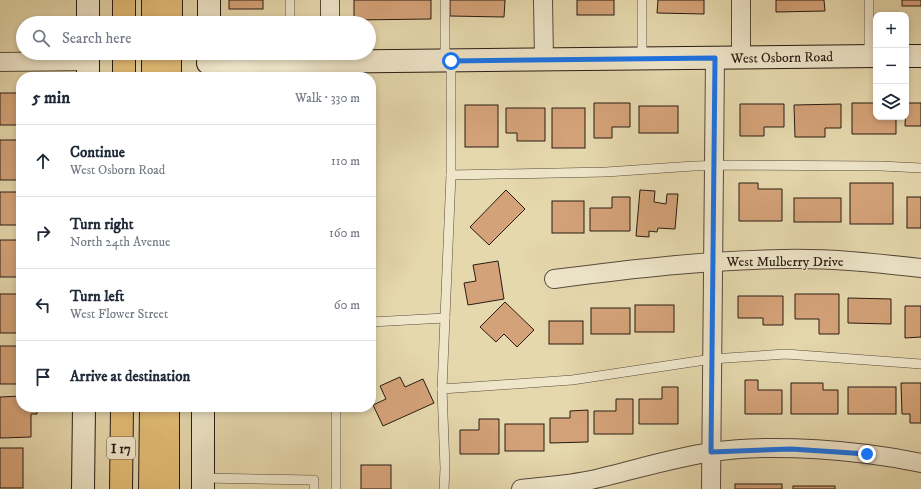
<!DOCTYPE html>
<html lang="en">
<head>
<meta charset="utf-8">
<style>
	:root { --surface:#fff; --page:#f6f6f7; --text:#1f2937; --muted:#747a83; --line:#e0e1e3 }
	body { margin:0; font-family:"IM FELL DW Pica",serif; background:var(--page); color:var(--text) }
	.controls { position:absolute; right:12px; top:12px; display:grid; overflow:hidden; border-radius:8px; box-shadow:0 2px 6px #0003 }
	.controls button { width:36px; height:36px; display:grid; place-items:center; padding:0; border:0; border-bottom:1px solid var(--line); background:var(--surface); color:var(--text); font:20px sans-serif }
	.stop { position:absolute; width:12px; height:12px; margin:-9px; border:3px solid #1a73e8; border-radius:50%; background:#fff }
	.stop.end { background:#1a73e8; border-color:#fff; box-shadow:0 1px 4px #0008 }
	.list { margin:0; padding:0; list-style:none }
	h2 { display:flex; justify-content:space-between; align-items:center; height:52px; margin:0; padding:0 16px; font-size:17px }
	h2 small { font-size:13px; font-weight:400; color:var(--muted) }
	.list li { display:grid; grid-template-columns:26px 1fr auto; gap:12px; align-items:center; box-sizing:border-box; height:72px; padding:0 16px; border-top:1px solid var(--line) }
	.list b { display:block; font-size:15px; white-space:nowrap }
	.list p { margin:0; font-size:13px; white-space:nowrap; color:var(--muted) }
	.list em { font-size:13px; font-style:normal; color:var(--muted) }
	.icon { flex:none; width:22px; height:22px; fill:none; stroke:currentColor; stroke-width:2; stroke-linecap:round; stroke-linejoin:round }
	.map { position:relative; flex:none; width:921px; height:489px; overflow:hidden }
	.search { position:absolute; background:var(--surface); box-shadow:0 2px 6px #0003; left:16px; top:16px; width:360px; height:44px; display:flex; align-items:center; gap:10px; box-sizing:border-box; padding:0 14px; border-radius:22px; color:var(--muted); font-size:15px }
	.panel { position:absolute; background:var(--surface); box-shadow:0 2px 6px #0003; left:16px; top:72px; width:360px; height:340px; border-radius:16px }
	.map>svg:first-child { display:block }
</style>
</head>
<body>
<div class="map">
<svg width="921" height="489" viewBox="0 0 921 489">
	<rect width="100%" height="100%" fill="#e6d8ad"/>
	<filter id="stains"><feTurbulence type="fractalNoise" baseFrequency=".005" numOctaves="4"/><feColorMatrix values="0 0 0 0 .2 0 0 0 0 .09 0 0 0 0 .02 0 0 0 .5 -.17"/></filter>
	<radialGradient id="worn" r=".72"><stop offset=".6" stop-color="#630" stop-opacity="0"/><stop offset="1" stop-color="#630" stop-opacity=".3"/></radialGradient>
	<g fill="#d4a278" stroke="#291b13">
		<rect x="229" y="0" width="34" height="9"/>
		<path d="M354,0h77v19l-77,1z"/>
		<path d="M450,0h55l-1,17 -54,-1z"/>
		<rect x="577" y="0" width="37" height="15"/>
		<path d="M658,0h46v14l-47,-1z"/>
		<path d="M776,0h48l1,11 -49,1z"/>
		<rect x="902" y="0" width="19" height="6"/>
		<rect x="0" y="93" width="21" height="32"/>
		<path d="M594,103h36v24h-18v11h-18z"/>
		<path d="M852,103h24v14h20v17h-44z"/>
		<path d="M906,103h15v23h-16z"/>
		<path d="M740,104h44v23h-20v9h-24z"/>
		<path d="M841,104v24h-16v9h-30l-1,-32z"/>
		<rect x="465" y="105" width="33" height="42"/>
		<rect x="639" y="106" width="39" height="27"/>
		<path d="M506,108h39v33h-28v-8h-11z"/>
		<rect x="552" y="108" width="33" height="40"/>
		<rect x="0" y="140" width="21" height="40"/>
		<path d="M739,183h19v6h24v32h-43z"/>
		<rect x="850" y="183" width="43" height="41"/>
		<path d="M506,190l19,19 -36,36 -19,-18z"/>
		<path d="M640,190l15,1 -1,11 12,2 1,-10h11l-3,35 -17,-1 -1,4 -8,-1v6l-13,-1z"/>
		<rect x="0" y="192" width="21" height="33"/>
		<path d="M612,197h18v34h-40v-23h22z"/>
		<rect x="907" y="197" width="14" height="31"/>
		<rect x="794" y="198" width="47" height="24"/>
		<rect x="552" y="201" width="32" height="32"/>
		<rect x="0" y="240" width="21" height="37"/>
		<path d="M498,261l6,38 -36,6 -4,-22 12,-2 -3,-16z"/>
		<rect x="0" y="294" width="21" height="39"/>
		<path d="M795,294h44v40h-20v-15h-24z"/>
		<path d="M738,296h45v29h-20v-7h-25z"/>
		<path d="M848,298l43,1v25l-43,-1z"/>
		<path d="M505,302l29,28 -17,17 -13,-13 -8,8 -16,-15z"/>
		<rect x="635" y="305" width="39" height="27"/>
		<path d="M905,306h16v31l-16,1z"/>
		<rect x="591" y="308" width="39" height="26"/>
		<rect x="549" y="321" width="34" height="23"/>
		<rect x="0" y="346" width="21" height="38"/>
		<path d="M400,377l5,10 18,-8 11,24 -51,23 -10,-21 13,-6 -6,-13z"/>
		<path d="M745,380h13v10h24v24h-37z"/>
		<path d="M791,383h32v7h15v24h-47z"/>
		<path d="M901,383h20v40h-11v-9h-8z"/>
		<path d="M662,387h16v37h-39v-25h23z"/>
		<rect x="848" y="387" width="48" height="27"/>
		<path d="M21,396v11h16v7h-6v23l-31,1v-41z"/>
		<path d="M616,399h17v35h-39v-23h22z"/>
		<path d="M588,410v32l-38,1v-25h20v-7z"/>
		<path d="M479,419h20v35h-39v-24h19z"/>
		<rect x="505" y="424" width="39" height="27"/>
		<rect x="0" y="448" width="23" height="40"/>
		<rect x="361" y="465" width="30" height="24"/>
		<rect x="735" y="484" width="47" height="5"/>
		<rect x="793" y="486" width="42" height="3"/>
	</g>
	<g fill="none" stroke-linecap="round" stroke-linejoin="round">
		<g stroke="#584a3a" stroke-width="10">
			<g id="lane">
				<path d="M290,23v-23"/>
				<path d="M869,57v-57"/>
				<path d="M642,59v-59"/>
				<path d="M445,61v-61"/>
				<path d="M451,175l155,-3 88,-6 38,-1 149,1 40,2"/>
				<path d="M371,322l74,-4"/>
				<path d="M442,389l130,-9 140,-21 74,-5 135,10"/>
				<path d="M336,407v82"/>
				<path d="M203,478l111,2v9"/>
				<path d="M444,489l1,-21 -3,-79 9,-214v-114"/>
			</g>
		</g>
		<g stroke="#584a3a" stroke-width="20">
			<g id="street">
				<path d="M330,0v23"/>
				<path d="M543,0l1,60"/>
				<path d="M741,0v58"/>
				<path d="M0,62l88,-1"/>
				<path d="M554,279c77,-10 153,-19 230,-20 46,-1 92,4 137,9"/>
				<path d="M521,489c23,-3 47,-4 70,-9 40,-9 80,-22 121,-28 62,-9 148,-2 209,11"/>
				<path d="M711,489l4,-431"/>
			</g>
		</g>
		<g stroke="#291b13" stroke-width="24">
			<g id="secondary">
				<path d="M88,23v-23"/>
				<path d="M209,23v-23"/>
				<path d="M906,56h15"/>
				<path d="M208,63l668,-7"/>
				<path d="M88,77v-24"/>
				<path d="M83,489l1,-82"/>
				<path d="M203,489v-82"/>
			</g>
		</g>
		<g stroke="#291b13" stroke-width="24">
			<g id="highway">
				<path d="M124,23v-23"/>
				<path d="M153,23v-23"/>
				<path d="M171,23v-23"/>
				<path d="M124,77v-24"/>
				<path d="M153,77v-24"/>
				<path d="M170,77v-24"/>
				<path d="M121,489l1,-82"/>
				<path d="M150,489l1,-82"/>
				<path d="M168,489v-82"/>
			</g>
		</g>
		<use href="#lane" stroke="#efe6ca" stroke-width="9"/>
		<use href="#street" stroke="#efe6ca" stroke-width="18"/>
		<use href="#secondary" stroke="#efe6ca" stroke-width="22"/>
		<use href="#highway" stroke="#e3bc76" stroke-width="22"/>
	</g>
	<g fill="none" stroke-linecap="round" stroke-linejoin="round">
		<path stroke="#1a73e8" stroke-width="5" d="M451,61l264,-3 -4,394 80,-3 76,5"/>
	</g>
	<g text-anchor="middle" stroke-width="3" stroke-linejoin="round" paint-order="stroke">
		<rect fill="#efe6ca" stroke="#64584a" stroke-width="1" x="107" y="437" width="28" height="22" rx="3"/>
		<g font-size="13" font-weight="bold" fill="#291b13">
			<text x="121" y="453">I 17</text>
		</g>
		<g font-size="14" fill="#291b13" stroke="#efe6ca">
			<text transform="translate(782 57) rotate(-1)" y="5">West Osborn Road</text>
			<text x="785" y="266">West Mulberry Drive</text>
		</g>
	</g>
	<rect width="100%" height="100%" filter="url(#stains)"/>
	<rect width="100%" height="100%" fill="url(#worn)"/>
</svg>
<div class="controls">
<button>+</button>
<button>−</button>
<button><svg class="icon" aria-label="layers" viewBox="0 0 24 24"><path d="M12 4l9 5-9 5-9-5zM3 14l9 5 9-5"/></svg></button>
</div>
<div class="stop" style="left:451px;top:61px"></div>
<div class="stop end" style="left:867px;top:454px"></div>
<div class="search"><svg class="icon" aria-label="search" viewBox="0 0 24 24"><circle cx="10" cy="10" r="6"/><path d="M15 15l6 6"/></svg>Search here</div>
<section class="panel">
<h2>5 min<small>Walk · 330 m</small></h2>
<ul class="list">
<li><svg class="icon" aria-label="ahead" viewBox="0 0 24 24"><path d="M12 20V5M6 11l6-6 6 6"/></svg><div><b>Continue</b><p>West Osborn Road</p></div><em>110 m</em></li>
<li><svg class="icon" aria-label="right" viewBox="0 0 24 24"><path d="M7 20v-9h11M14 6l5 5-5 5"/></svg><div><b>Turn right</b><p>North 24th Avenue</p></div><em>160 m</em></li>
<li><svg class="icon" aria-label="left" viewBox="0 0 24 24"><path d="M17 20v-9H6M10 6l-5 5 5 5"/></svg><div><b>Turn left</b><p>West Flower Street</p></div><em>60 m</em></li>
<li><svg class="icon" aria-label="arrive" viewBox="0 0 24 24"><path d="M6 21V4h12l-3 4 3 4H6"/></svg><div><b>Arrive at destination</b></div></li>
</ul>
</section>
</div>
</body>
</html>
